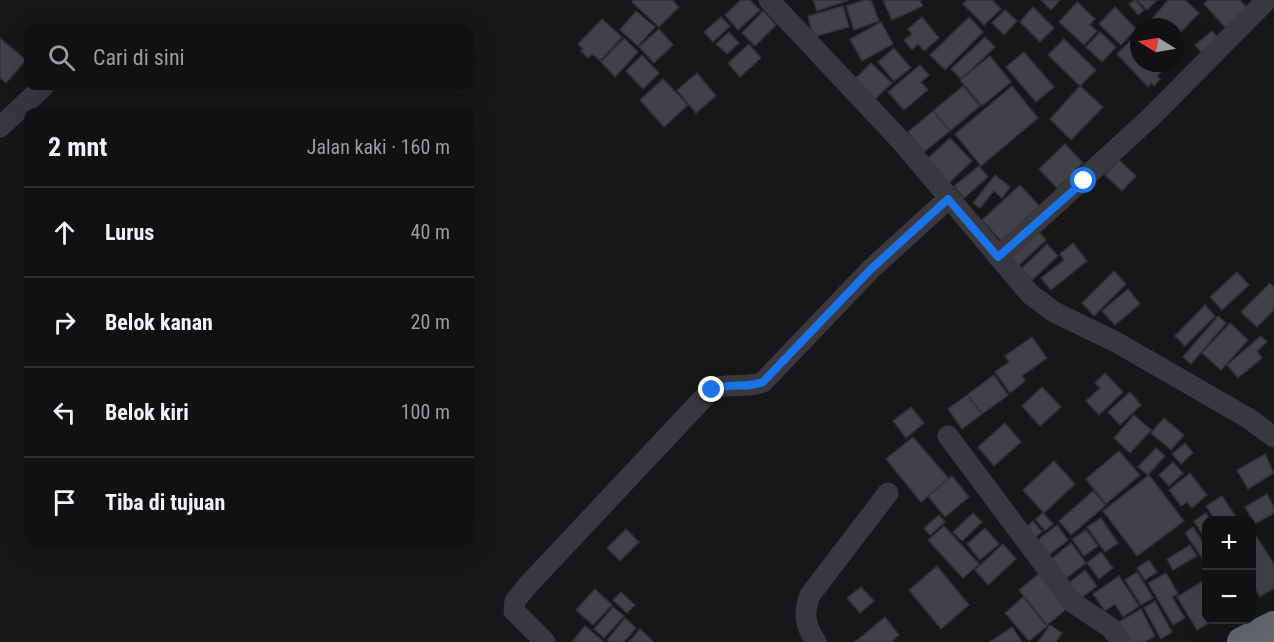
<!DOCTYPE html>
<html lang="id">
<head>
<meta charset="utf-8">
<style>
	:root { --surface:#111113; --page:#1e1f21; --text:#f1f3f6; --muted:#9c9da0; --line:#303133 }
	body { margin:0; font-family:"Roboto Condensed",sans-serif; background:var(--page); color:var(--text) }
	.controls { position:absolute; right:18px; bottom:18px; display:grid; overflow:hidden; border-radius:12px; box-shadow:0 6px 24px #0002 }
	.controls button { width:54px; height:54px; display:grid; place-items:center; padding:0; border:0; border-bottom:2px solid var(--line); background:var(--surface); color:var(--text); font:30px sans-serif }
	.compass { position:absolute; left:1130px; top:18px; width:54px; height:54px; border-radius:50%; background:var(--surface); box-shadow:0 6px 24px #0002; rotate:281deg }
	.stop { position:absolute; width:18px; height:18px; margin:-14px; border:4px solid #1a73e8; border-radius:50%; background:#fff }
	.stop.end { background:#1a73e8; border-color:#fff; box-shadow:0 2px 6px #0008 }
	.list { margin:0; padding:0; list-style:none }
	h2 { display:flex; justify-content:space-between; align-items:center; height:78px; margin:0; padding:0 24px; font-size:26px }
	h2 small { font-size:20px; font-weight:400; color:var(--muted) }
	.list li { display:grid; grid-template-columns:39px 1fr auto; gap:18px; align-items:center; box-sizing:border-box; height:90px; padding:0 24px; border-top:2px solid var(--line) }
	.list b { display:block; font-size:22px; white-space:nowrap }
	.list em { font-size:20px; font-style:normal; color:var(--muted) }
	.icon { flex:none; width:33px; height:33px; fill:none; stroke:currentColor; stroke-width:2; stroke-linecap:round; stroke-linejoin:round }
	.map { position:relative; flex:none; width:1274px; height:642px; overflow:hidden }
	.search { position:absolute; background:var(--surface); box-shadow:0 6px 24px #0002; left:24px; top:24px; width:450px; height:66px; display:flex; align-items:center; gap:15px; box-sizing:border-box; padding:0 21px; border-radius:12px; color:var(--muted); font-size:22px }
	.panel { position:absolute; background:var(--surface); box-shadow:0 6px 24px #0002; left:24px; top:108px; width:450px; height:438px; border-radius:12px }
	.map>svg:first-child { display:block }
</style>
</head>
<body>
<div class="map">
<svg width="1274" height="642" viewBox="0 0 1274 642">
	<rect width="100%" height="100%" fill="#171719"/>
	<g fill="#414246" stroke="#313135" stroke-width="1.5">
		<path d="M634,0h38l7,7 -20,20 -27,-25z"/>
		<path d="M741,0h9l10,10 -22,20 -13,-15z"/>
		<path d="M813,0h36l-32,11z"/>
		<path d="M864,0h7l8,21 -25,9 -8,-24z"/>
		<path d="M883,0h37l3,6 -31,14z"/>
		<path d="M967,0h25l9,9 -17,16 -21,-21z"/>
		<path d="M1041,0h19l-9,10z"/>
		<path d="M1135,0l9,10 -6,5 -9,-11z"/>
		<path d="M1137,0h20l-10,10z"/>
		<path d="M1168,0h17l14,13 -18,19 -5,-5h-31z"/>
		<path d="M1208,0h32l8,9 -21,20 -23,-25z"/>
		<path d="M1077,2l18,17 -5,6 7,6 -13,14 -25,-23z"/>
		<path d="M843,6l6,21 -36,10 -5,-21z"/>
		<path d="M1033,7l21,21 -14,14 -20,-20z"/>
		<path d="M1115,7l21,22 -15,16 -22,-21z"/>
		<path d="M1005,10l12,11 -13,14 -12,-12z"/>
		<path d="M636,11l19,16 -17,19 -18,-16z"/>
		<path d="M763,11l13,14 -21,21 -13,-13z"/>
		<path d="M721,17l9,9 -17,16 -9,-10z"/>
		<path d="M922,17l17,21 -15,13 -6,-7 -6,6 -8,-10 8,-6 -4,-5z"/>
		<path d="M969,17l14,15 -38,38 -15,-15z"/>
		<path d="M602,19l20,18 -22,24 -8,-7 -4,4 -7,-7 2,-2 -5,-5z"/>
		<path d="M881,22l12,22 -31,17 -12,-22z"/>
		<path d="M659,29l14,16 -19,18 -15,-16z"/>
		<path d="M1212,31l9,11 -16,14 -10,-11z"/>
		<path d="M729,32l10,11 -12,11 -11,-10z"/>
		<path d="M1100,32l16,15 -14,15 -16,-15z"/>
		<path d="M985,37l10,10 -34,32 -10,-10z"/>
		<path d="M0,38l26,22 -20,23 -6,-5z"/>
		<path d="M624,38l14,14 -23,25 -14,-15z"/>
		<path d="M1064,39l32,31 -16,16 -32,-31z"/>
		<path d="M1131,40l8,8v15h15l8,8 -5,5 3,3 -6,7 -3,-3 -3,4 -31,-33z"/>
		<path d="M749,44l12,14 -21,19 -12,-14z"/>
		<path d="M894,48l17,20 -17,13 -16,-19z"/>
		<path d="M1024,52l30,35 -18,15 -30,-35z"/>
		<path d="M642,55l17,18 -16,16 -17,-18z"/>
		<path d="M990,56l21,26 -29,24 -22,-26z"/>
		<path d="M871,63l21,20 -18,17 -20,-20z"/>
		<path d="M920,65l9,10 -8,7 7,8 -24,20 -16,-18z"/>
		<path d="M697,73l19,23 -20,17 -19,-23z"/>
		<path d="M663,79l25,26 -24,22 -24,-27z"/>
		<path d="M963,86l17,20 -30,25 -17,-20z"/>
		<path d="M1012,86l26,32 -57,48 -26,-32z"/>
		<path d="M1080,86l23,21 -32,33 -21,-21z"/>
		<path d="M933,111l17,20 -26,21 -16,-20z"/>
		<path d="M950,138l22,23 -24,23 -22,-24z"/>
		<path d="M1065,144l18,19 -8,7 6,6 -10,10 -5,-6 -9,8 -18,-19z"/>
		<path d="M1119,160l17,16 -14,15 -17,-16z"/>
		<path d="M979,166l9,11 -24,21 -10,-12z"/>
		<path d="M995,175l15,12 -8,11 -8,-7 -14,17 -7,-5z"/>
		<path d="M1020,185l23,25 -38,35 -23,-25z"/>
		<path d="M1038,231l8,9 -28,26 -9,-9z"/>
		<path d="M1073,243l14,18 -36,29 -10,-12 23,-18 -4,-6z"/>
		<path d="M1047,244l11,12 -26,24 -11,-11z"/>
		<path d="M1114,271l12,13 -32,32 -12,-13z"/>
		<path d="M1237,272l12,13 -27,25 -12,-13z"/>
		<path d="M1270,283l4,4v23l-17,17 -16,-15z"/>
		<path d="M1128,289l12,15 -25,21 -13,-14z"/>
		<path d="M1205,305l10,11 -30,30 -10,-10z"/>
		<path d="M1218,316l8,7 -35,41 -8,-7z"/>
		<path d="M1230,323l18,17 -27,30 -19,-17z"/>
		<path d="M1261,336l6,6 -10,9 5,7 -24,20 -11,-13z"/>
		<path d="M1032,337l15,21 -25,18 3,5 -15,12 -15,-21 14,-10 -4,-6z"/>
		<path d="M1105,373l18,19 -24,23 -13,-14 14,-13 -5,-5z"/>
		<path d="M994,375l14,20 -26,19 -15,-19z"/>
		<path d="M1042,387l19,20 -21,19 -18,-20z"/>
		<path d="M1130,392l11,13 -21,20 -12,-13z"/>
		<path d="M967,395l15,19 -20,15 -14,-20z"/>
		<path d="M911,407l13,16 -18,15 -13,-17z"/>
		<path d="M1134,415l17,15 -21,23 -16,-15z"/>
		<path d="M1164,418l20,17 -13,15 -20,-17z"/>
		<path d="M1005,423l16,19 -27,24 -16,-19z"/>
		<path d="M913,437l36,42 -28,23 -35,-43z"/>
		<path d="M1185,443l8,10 -12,11 -9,-10z"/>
		<path d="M1156,448l9,8 -17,19 -10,-8z"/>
		<path d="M1119,451l21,24 -34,29 -20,-25z"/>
		<path d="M1265,454l9,19 -26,16 -11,-19z"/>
		<path d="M1054,461l21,23 -31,29 -21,-23z"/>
		<path d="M1173,462l10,11 -14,13 -10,-11z"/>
		<path d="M1190,473l17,22 -15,13 -5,-6 -6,4 -12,-16z"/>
		<path d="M1149,475l35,46 -47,35 -34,-45z"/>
		<path d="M952,476l17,21 -24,20 -17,-21z"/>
		<path d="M1093,491l13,14 -35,30 -12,-14z"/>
		<path d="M1267,494l7,13v6l-19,11 -10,-17z"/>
		<path d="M1222,496l16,24h-23l-9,-14z"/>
		<path d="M973,513l9,9 -20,19 -9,-9z"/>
		<path d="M1043,513l10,11 -8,7 -10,-12z"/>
		<path d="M1206,513l4,7h-4v20l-12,-19z"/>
		<path d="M939,515l6,7 -15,13 -6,-7z"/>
		<path d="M1101,518l17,25 -13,9 -18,-25z"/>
		<path d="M1033,521l9,11 -9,7 -9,-10z"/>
		<path d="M1057,525l11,15 -19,15 -11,-15z"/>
		<path d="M944,526l35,38 -16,14 -35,-38z"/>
		<path d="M1193,527l13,20v17l-21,-31z"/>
		<path d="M985,528l14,16 -19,16 -13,-16z"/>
		<path d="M626,529l13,13 -19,19 -13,-13z"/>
		<path d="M1086,530l12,16 -14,10 -12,-17z"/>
		<path d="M1253,531l21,33v24l-14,9 -8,-15z"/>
		<path d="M1071,543l15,20 -22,17 -15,-19z"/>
		<path d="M1003,544l13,15 -28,26 -13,-15z"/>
		<path d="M1190,545l7,11 -24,14 -6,-11z"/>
		<path d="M1101,552l12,16 -14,11 -12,-16z"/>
		<path d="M1149,560l8,12 -12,8 -8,-12z"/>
		<path d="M937,566l32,39 -28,24 -32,-39z"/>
		<path d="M1085,570l12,16 -20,15 -12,-15z"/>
		<path d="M1041,572l28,35 -22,18 -28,-35z"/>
		<path d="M1137,572l16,26 -12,7 -16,-25z"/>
		<path d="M1166,573l12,21 -6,3 13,21 -12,7 -25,-42z"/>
		<path d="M1119,576l20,30 -16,11 -8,-13 -10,7 -12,-17z"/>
		<path d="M1206,579v41h8l-17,10 -20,-33z"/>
		<path d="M861,587l13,14 -14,12 -13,-15z"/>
		<path d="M595,589l17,16 -19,20 -17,-15z"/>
		<path d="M621,592l14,13 -8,8 -14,-13z"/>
		<path d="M1023,597l24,29 -18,15 -24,-28z"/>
		<path d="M1155,601l17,31 -11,7 -17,-31z"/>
		<path d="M613,607l11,9 -20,22 -10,-9z"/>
		<path d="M1141,609l14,27 -10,6h-18l-10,-19z"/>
		<path d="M885,617l14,18 -8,7h-36z"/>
		<path d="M625,618l11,10 -12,14h-14l-3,-2z"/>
		<path d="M1050,625l12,8 -6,9h-18z"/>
		<path d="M585,626l19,16h-32z"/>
		<path d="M1012,627l10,15h-32z"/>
		<path d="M640,629l14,13h-25z"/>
	</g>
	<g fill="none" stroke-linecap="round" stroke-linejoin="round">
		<g stroke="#38383e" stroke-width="21">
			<path d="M769,0l133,142 128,152 24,18 62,30 132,76 26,19"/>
			<path d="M0,127l44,-41"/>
			<path d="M998,257l152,-139 117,-118"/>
			<path d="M948,436l124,166 39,26 10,14"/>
			<path d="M545,642l-31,-31 1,-10 13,-16 184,-196c19,-7 33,0 51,-7l108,-113 77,-70"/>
			<path d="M816,642c-11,-17 -13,-28 -6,-47l78,-102"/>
		</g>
		<path stroke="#63666f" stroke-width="30" d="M1242,642l32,-16"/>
	</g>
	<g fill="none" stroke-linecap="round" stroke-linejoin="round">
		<path stroke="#1a73e8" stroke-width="8" d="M712,390c18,-8 34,-1 51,-8l108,-113 77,-70 50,58 86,-76"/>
	</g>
</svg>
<div class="controls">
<button>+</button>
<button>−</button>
</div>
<svg class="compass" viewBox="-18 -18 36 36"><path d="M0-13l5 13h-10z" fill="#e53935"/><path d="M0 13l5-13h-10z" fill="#9c9da0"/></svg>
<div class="stop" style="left:1084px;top:181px"></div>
<div class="stop end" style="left:712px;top:390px"></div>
<div class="search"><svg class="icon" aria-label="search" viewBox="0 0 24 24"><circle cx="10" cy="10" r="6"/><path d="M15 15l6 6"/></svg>Cari di sini</div>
<section class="panel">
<h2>2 mnt<small>Jalan kaki · 160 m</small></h2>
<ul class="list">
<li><svg class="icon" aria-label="ahead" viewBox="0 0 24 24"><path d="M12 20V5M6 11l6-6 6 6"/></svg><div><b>Lurus</b></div><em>40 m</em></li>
<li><svg class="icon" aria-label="right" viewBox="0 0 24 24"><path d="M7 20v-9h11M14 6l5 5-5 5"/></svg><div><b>Belok kanan</b></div><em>20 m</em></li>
<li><svg class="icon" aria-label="left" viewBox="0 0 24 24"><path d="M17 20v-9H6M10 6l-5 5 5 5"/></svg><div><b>Belok kiri</b></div><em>100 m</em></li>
<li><svg class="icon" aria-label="arrive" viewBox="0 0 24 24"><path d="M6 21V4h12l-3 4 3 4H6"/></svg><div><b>Tiba di tujuan</b></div></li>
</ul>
</section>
</div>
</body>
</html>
